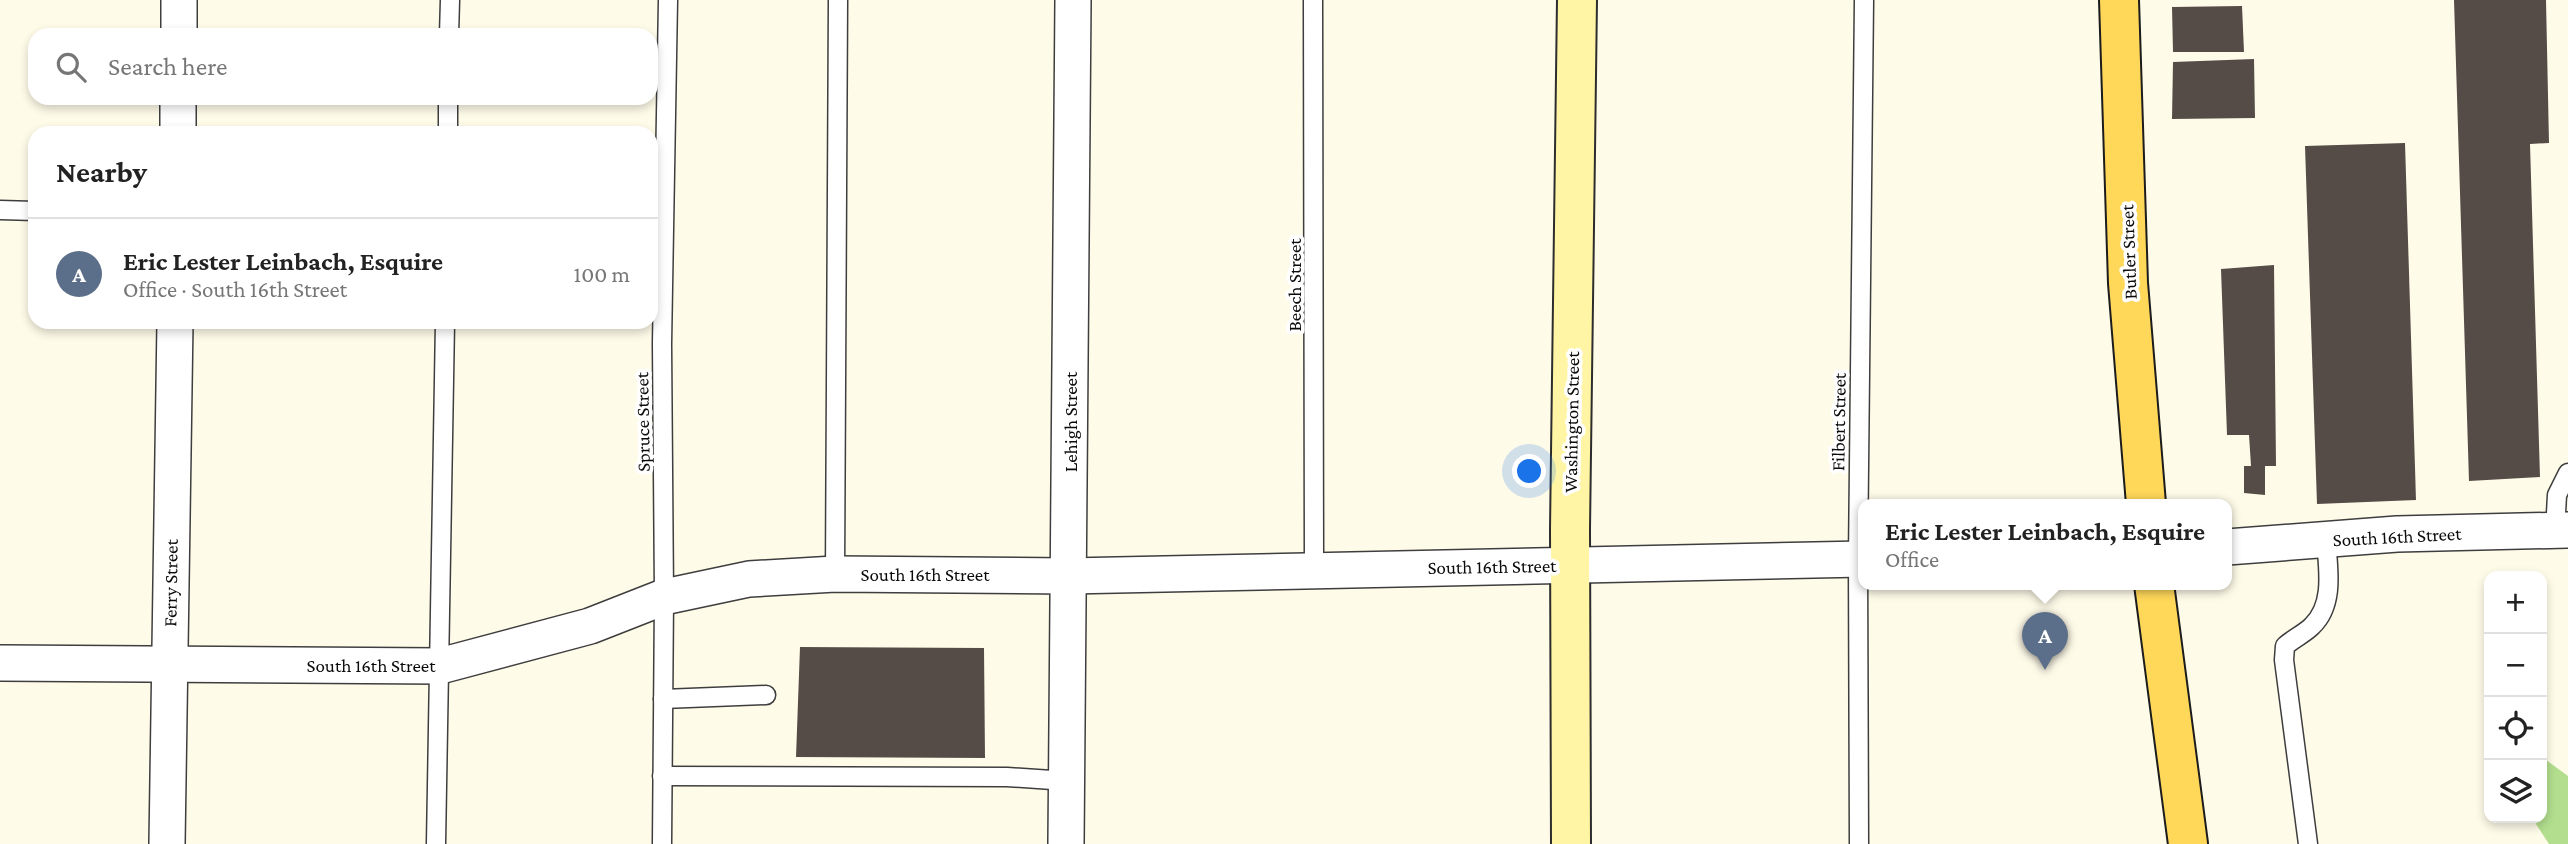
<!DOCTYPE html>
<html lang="en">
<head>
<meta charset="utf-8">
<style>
	:root { --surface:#fff; --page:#f6f6f6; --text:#222; --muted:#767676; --line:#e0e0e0; --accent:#c51921 }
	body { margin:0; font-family:"Crimson Pro",serif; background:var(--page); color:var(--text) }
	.controls { position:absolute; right:21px; bottom:21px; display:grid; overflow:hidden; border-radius:14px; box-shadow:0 4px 10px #0003 }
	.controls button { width:63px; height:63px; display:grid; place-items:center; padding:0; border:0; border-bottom:2px solid var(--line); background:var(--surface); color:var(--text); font:35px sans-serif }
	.you { position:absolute; left:1530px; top:472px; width:24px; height:24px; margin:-18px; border:5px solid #fff; border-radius:50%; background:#1a73e8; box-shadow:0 0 0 10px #1a73e833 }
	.badge { display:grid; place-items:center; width:46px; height:46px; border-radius:50%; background:var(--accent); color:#fff; font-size:23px; font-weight:700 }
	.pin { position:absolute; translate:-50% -58px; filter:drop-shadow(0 2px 4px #0008) }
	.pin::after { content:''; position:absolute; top:37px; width:24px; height:21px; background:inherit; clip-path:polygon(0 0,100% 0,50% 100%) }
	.popup { position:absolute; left:1858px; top:499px; width:374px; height:91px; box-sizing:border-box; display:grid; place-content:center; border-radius:14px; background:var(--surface); filter:drop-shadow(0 2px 5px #0005); font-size:23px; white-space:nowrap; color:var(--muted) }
	.popup b { font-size:26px; color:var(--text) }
	.popup::after { content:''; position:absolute; left:50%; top:100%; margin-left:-14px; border:14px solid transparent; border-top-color:var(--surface) }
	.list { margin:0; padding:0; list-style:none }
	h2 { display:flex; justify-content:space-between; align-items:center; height:91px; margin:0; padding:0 28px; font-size:30px }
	h2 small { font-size:23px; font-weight:400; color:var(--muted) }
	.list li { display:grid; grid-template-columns:46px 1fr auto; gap:21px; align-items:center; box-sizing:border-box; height:112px; padding:0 28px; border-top:2px solid var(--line) }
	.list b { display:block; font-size:26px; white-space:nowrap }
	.list p { margin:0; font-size:23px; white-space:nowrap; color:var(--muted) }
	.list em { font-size:23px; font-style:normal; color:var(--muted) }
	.icon { flex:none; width:38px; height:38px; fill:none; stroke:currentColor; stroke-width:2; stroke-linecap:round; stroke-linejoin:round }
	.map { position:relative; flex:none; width:2568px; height:844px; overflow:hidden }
	.search { position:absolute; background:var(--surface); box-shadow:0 4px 10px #0003; left:28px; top:28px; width:630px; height:77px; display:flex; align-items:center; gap:18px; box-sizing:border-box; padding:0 24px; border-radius:21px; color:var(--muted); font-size:26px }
	.panel { position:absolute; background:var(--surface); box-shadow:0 4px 10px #0003; left:28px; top:126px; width:630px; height:203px; border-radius:21px }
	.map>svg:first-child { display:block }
</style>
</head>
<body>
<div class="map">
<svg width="2568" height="844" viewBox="0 0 2568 844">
	<rect width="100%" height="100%" fill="#fffbe9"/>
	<path fill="#b2de8e" d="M2542,757l26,19v68h-19l-17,-26h10z"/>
	<g fill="#554c47">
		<path d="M2454,0h92l3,143 -19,1 10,333 -71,4z"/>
		<path d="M2242,6l2,46h-71l-1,-45z"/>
		<path d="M2254,59l1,59 -83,1 1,-57z"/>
		<path d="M2405,143l11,357 -99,4 -12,-358z"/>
		<path d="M2274,265l2,201h-11v29l-21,-2v-27h7l-2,-31h-22l-6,-166z"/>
		<path d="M800,647l184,1 1,110 -189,-1z"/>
	</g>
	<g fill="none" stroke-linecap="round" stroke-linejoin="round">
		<g stroke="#3e3e3e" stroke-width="21">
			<g id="lane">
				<path d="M1313,0l1,570"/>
				<path d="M449,35l1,-35"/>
				<path d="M448,133v-35"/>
				<path d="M0,210l35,1"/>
				<path d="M2555,531l2,-36 11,-22"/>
				<path d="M835,574l3,-574"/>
				<path d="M663,699l103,-4"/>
				<path d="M662,776l345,1 60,4"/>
				<path d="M436,844l9,-522"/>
				<path d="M662,844l2,-247 -2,-253 6,-344"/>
				<path d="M1859,844l-1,-285 6,-559"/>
				<path d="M2308,844l-24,-184 1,-14c9,-8 19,-12 27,-20 23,-22 16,-58 14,-86"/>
			</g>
		</g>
		<g stroke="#3e3e3e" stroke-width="38">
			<g id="street">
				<path d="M179,35v-35"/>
				<path d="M178,133v-35"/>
				<path d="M2227,547l170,-13 171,-4"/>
				<path d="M0,663l440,3 150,-40 74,-29 85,-18 86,-5 234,2 794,-17"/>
				<path d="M167,844l8,-522"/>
				<path d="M1066,844l7,-844"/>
			</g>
		</g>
		<g stroke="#2d2d2d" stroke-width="42">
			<path id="secondary" d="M1571,844l-1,-315 7,-529"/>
		</g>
		<g stroke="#1c1c1c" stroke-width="42">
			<g id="primary">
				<path d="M2119,0l9,283 18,221"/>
				<path d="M2154,584l34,260"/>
			</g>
		</g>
		<use href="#lane" stroke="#fff" stroke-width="18"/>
		<use href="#street" stroke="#fff" stroke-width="35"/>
		<use href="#secondary" stroke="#fff5a4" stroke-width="38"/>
		<use href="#primary" stroke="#ffd759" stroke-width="38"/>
	</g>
	<g text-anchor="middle" stroke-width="7" stroke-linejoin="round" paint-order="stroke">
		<g font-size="19" fill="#0b0b0b" stroke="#fff">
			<text transform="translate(2128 252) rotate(-92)" y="7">Butler Street</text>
			<text transform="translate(1294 285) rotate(-90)" y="7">Beech Street</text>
			<text transform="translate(642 422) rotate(-91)" y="7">Spruce Street</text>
			<text transform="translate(1070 422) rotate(-90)" y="7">Lehigh Street</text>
			<text transform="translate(1571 422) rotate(-89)" y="7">Washington Street</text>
			<text transform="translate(1838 422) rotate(-89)" y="7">Filbert Street</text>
			<text transform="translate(2397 536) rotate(-3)" y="7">South 16th Street</text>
			<text transform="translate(1492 566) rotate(-1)" y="7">South 16th Street</text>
			<text x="925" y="581">South 16th Street</text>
			<text transform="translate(170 583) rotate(-89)" y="7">Ferry Street</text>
			<text x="371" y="672">South 16th Street</text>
		</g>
	</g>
</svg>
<div class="controls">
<button>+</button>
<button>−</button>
<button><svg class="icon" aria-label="locate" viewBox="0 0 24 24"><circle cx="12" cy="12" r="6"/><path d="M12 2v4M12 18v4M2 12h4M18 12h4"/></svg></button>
<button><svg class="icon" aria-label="layers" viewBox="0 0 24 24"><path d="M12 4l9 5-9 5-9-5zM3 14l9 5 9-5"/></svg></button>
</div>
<div class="you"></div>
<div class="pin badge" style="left:2045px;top:670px;background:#5c6f8a">A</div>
<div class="popup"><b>Eric Lester Leinbach, Esquire</b>Office</div>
<div class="search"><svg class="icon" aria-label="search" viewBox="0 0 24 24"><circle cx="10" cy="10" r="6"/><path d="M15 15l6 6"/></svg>Search here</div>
<section class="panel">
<h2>Nearby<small></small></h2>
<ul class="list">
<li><span class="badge" style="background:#5c6f8a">A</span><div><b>Eric Lester Leinbach, Esquire</b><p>Office · South 16th Street</p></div><em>100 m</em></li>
</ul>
</section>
</div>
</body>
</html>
